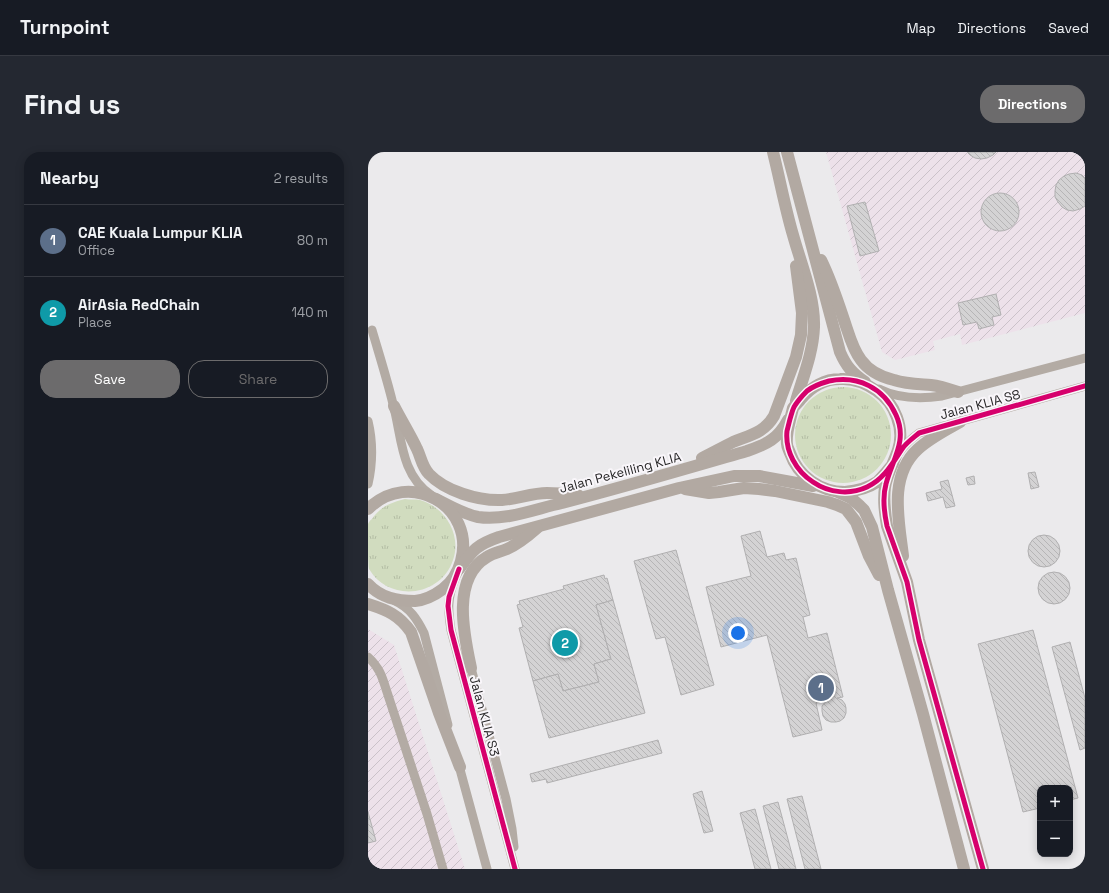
<!DOCTYPE html>
<html lang="en">
<head>
<meta charset="utf-8">
<style>
	:root { --surface:#171b24; --page:#242831; --text:#f1f3f6; --muted:#9ea1a6; --line:#363941; --accent:#6c6b6c }
	body { margin:0; font-family:"Space Grotesk",sans-serif; background:var(--page); color:var(--text) }
	.controls { position:absolute; right:12px; bottom:12px; display:grid; overflow:hidden; border-radius:8px; box-shadow:0 2px 10px #0003 }
	.controls button { width:36px; height:36px; display:grid; place-items:center; padding:0; border:0; border-bottom:1px solid var(--line); background:var(--surface); color:var(--text); font:20px sans-serif }
	.you { position:absolute; left:370px; top:481px; width:14px; height:14px; margin:-10px; border:3px solid #fff; border-radius:50%; background:#1a73e8; box-shadow:0 0 0 6px #1a73e833 }
	.badge { display:grid; place-items:center; width:26px; height:26px; border-radius:50%; background:var(--accent); color:#fff; font-size:13px; font-weight:700 }
	.pin { position:absolute; translate:-50% -50%; border:2px solid #fff; box-shadow:0 1px 4px #0006 }
	.list { margin:0; padding:0; list-style:none }
	h2 { display:flex; justify-content:space-between; align-items:center; height:52px; margin:0; padding:0 16px; font-size:17px }
	h2 small { font-size:13px; font-weight:400; color:var(--muted) }
	.list li { display:grid; grid-template-columns:26px 1fr auto; gap:12px; align-items:center; box-sizing:border-box; height:72px; padding:0 16px; border-top:1px solid var(--line) }
	.list b { display:block; font-size:15px; white-space:nowrap }
	.list p { margin:0; font-size:13px; white-space:nowrap; color:var(--muted) }
	.list em { font-size:13px; font-style:normal; color:var(--muted) }
	.actions { display:flex; gap:8px; padding:12px 16px }
	.actions a { flex:1; padding:9px 0; border:1px solid var(--accent); border-radius:16px; text-align:center; font-size:14px; color:var(--accent) }
	.actions .main { background:var(--accent); color:#fff }
	.map { position:relative; flex:none; width:717px; height:717px; overflow:hidden; border-radius:16px }
	header { display:flex; align-items:center; gap:24px; box-sizing:border-box; height:56px; padding:0 20px; background:var(--surface); border-bottom:1px solid var(--line) }
	header strong { font-size:19px }
	nav { display:flex; gap:22px; margin-inline-start:auto; font-size:14px }
	.intro { display:flex; align-items:center; justify-content:space-between; box-sizing:border-box; height:96px; padding:0 24px }
	h1 { margin:0; font-size:28px }
	.button { padding:10px 18px; border-radius:16px; background:var(--accent); color:#fff; font-size:14px; font-weight:700 }
	main { display:flex; gap:24px; padding:0 24px }
	aside { flex:1; background:var(--surface); border-radius:16px; box-shadow:0 2px 10px #0003 }
	.map>svg:first-child { display:block }
</style>
</head>
<body>
<header>
<strong>Turnpoint</strong>
<nav><a>Map</a><a>Directions</a><a>Saved</a></nav>
</header>
<div class="intro"><h1>Find us</h1><a class="button">Directions</a></div>
<main>
<aside>
<h2>Nearby<small>2 results</small></h2>
<ul class="list">
<li><span class="badge" style="background:#5c6f8a">1</span><div><b>CAE Kuala Lumpur KLIA</b><p>Office</p></div><em>80 m</em></li>
<li><span class="badge" style="background:#0f9aa8">2</span><div><b>AirAsia RedChain</b><p>Place</p></div><em>140 m</em></li>
</ul>
<div class="actions"><a class="main">Save</a><a>Share</a></div>
</aside>
<div class="map">
<svg width="717" height="717" viewBox="0 0 717 717">
	<defs>
		<pattern id="industrial-furrows" width="10" height="10" patternUnits="userSpaceOnUse"><rect width="10" height="10" fill="#ede1ea"/><path d="M-1 1l2-2M0 10L10 0M9 11l2-2" fill="none" stroke="#cbc1c9"/></pattern>
		<pattern id="grass-tufts" width="24" height="20" patternUnits="userSpaceOnUse"><rect width="24" height="20" fill="#d1dcbf"/><path d="M3 7l-1-3M5 7V3M7 7l1-3M15 17l-1-3M17 17v-4M19 17l1-3" fill="none" stroke="#b3bda4"/></pattern>
		<pattern id="building-back-hatch" width="6" height="6" patternUnits="userSpaceOnUse"><rect width="6" height="6" fill="#d4d3d4"/><path d="M-1 5l2 2M0 0l6 6M5-1l2 2" fill="none" stroke="#b6b5b6"/></pattern>
	</defs>
	<rect width="100%" height="100%" fill="#ebeaec"/>
	<g fill="url(#industrial-furrows)">
		<path d="M458,0h259v161l-123,32 -2,-11 -27,7 2,9 -40,10 -13,-8z"/>
		<path d="M0,477l26,16 71,224h-97z"/>
	</g>
	<g fill="url(#grass-tufts)">
		<circle cx="475" cy="283" r="48"/>
		<path d="M37,347c5,1 10,0 15,1 25,7 42,35 33,60 -12,37 -64,43 -84,9 -1,-5 -1,-23 -1,-30 0,-4 0,-11 0,-15 1,-2 2,-4 4,-5 9,-13 18,-16 33,-20z"/>
	</g>
	<g fill="url(#building-back-hatch)" stroke="#b0afb0">
		<path d="M599,0h29l-3,3 -6,3 -6,1 -6,-1 -5,-3z"/>
		<path d="M708,21l6,2 3,3v28l-5,3 -7,2 -6,-1 -5,-3 -4,-5 -3,-5v-6l1,-6 3,-5 5,-4 5,-2z"/>
		<circle cx="632" cy="60" r="19"/>
		<path d="M497,50l14,49 -19,5 -13,-50z"/>
		<path d="M628,142l5,21 -9,2 2,8 -15,4 -2,-7 -14,3 -5,-22z"/>
		<path d="M667,320l4,15 -8,2 -3,-16z"/>
		<path d="M606,324l1,8 -7,1 -2,-7z"/>
		<path d="M580,328l7,26 -9,2 -3,-11 -15,4 -2,-8 16,-4 -2,-7z"/>
		<path d="M392,379l7,26 17,-4 2,7 10,-2 14,57 -7,2 5,21 19,-5 16,64 -6,1 5,2 3,4 1,4v5l-2,5 -4,3 -4,1h-5l-5,-2 -3,-4 -1,-5v-5l4,-5 -10,2 6,27 -29,7 -26,-102 -46,12 -15,-60 45,-11 -10,-40z"/>
		<circle cx="676" cy="399" r="16"/>
		<path d="M308,398l38,135 -33,10 -16,-58 -9,2 -22,-78z"/>
		<circle cx="686" cy="436" r="16"/>
		<path d="M236,423l1,4 2,-1 6,22 -17,5 15,54 -17,5 5,18 -36,9 -5,-17 -25,7 -14,-53 4,-1 -6,-22 3,-1 -1,-3 45,-12 -1,-3z"/>
		<path d="M245,448l32,113 -96,25 -16,-57 25,-7 5,17 36,-9 -5,-18 17,-5 -15,-54z"/>
		<path d="M665,478l45,168 -8,2v-12h-30v20l-17,4 -45,-168z"/>
		<path d="M702,490l15,56v50l-5,2 -28,-103z"/>
		<path d="M290,588l4,13 -115,30 -1,-4 -14,3 -2,-8z"/>
		<path d="M334,639l11,40 -9,2 -11,-39z"/>
		<path d="M434,644l19,73h-16l-18,-70z"/>
		<path d="M410,650l18,67h-17l-16,-63z"/>
		<path d="M387,657l16,60h-16l-15,-56z"/>
		<path d="M0,660l8,29 -8,2z"/>
	</g>
	<g fill="none" stroke-linecap="round" stroke-linejoin="round">
		<g stroke="#b3aba4" stroke-width="9">
			<path d="M4,178c7,24 15,49 21,74 9,32 7,70 38,91"/>
			<path d="M511,237c20,10 42,10 63,7l143,-38"/>
			<path d="M0,269c5,21 5,41 0,63"/>
			<path d="M530,302c6,-9 13,-15 21,-21l166,-47"/>
			<path d="M87,427c-8,19 -7,32 -4,51l64,239"/>
			<path d="M27,449c15,7 22,18 29,32l24,92"/>
			<path d="M0,505c11,10 14,19 18,32l41,125 16,55"/>
			<path d="M103,516l35,131 6,30 2,18"/>
			<path d="M90,610l29,107"/>
		</g>
		<g stroke="#b2a9a2" stroke-width="12">
			<path d="M405,0c7,28 12,56 20,83 8,29 22,62 21,92 -1,26 -11,50 -18,74"/>
			<path d="M419,0l53,200c6,14 12,21 25,30"/>
			<path d="M453,108c10,20 17,42 24,63 4,12 8,27 16,37 8,11 20,17 33,20 12,4 24,4 37,5 9,1 18,4 27,7"/>
			<path d="M26,254c7,14 16,28 23,43 4,8 5,18 12,25 16,17 49,27 73,26 15,-1 30,-7 45,-7 10,0 21,1 31,2"/>
			<path d="M334,306c10,-5 21,-11 31,-16 17,-7 31,-9 41,-26l22,-59 5,-22 1,-22 -6,-47"/>
			<path d="M525,312c-5,6 -10,13 -16,18 -9,6 -21,9 -32,10 -25,0 -47,-16 -55,-39 -1,-3 -3,-6 -3,-9 -1,-8 1,-16 3,-24 1,-4 2,-8 3,-12 2,-3 6,-6 8,-9 10,-12 24,-20 39,-20 14,-1 26,4 37,12 18,12 28,38 21,59 -4,12 -11,24 -13,37 -2,14 0,26 2,39l20,56 12,58 64,229"/>
			<path d="M317,337l24,4 10,-1 25,-4 15,1 16,2 53,11 9,3 9,4 10,13 13,34 10,19"/>
			<path d="M470,340l13,6 8,7 5,5 8,17 16,63 35,124 41,155"/>
			<path d="M68,347c14,7 27,15 42,18 28,4 57,-8 84,-14 62,-16 123,-34 185,-52 20,-7 31,-12 41,-31"/>
			<path d="M0,357c41,-41 108,-3 93,52 -3,11 -9,21 -18,28 -8,6 -18,11 -28,12 -18,0 -34,-3 -47,-17"/>
			<path d="M535,404c-4,-35 -15,-80 15,-107 12,-11 28,-19 42,-27"/>
			<path d="M91,417c14,-19 17,-24 40,-32l180,-49 55,-12h25l54,10"/>
			<path d="M0,452c19,6 31,11 43,28l28,81 21,54"/>
			<path d="M103,516c-7,-33 -20,-90 16,-111 6,-4 13,-5 20,-8 11,-5 21,-13 30,-21"/>
		</g>
		<g stroke="#f9f6fa" stroke-width="8">
			<g id="cycleway">
				<path d="M91,417l-10,28 -1,9 3,24 64,239"/>
				<path d="M615,717l-64,-229 -12,-58 -20,-56c-3,-14 -5,-28 -1,-42 6,-24 22,-43 10,-69 -12,-27 -38,-40 -67,-34 -7,2 -16,5 -22,10 -4,4 -10,11 -13,16 -2,4 -3,9 -4,12 -1,4 -2,8 -3,12 -2,20 9,40 26,51 16,11 37,13 54,5 17,-8 25,-23 35,-38 4,-6 11,-11 17,-16l166,-47"/>
			</g>
		</g>
		<use href="#cycleway" stroke="#d6006c" stroke-width="5"/>
	</g>
	<g text-anchor="middle" stroke-width="4" stroke-linejoin="round" paint-order="stroke">
		<g font-size="13" fill="#272627" stroke="#f9f6fa">
			<text transform="translate(612 252) rotate(-15)" y="5">Jalan KLIA S8</text>
			<text transform="translate(252 320) rotate(-15)" y="5">Jalan Pekeliling KLIA</text>
			<text transform="translate(117 564) rotate(75)" y="5">Jalan KLIA S3</text>
		</g>
	</g>
</svg>
<div class="controls">
<button>+</button>
<button>−</button>
</div>
<div class="you"></div>
<div class="pin badge" style="left:453px;top:536px;background:#5c6f8a">1</div>
<div class="pin badge" style="left:197px;top:491px;background:#0f9aa8">2</div>
</div>
</main>
</body>
</html>
